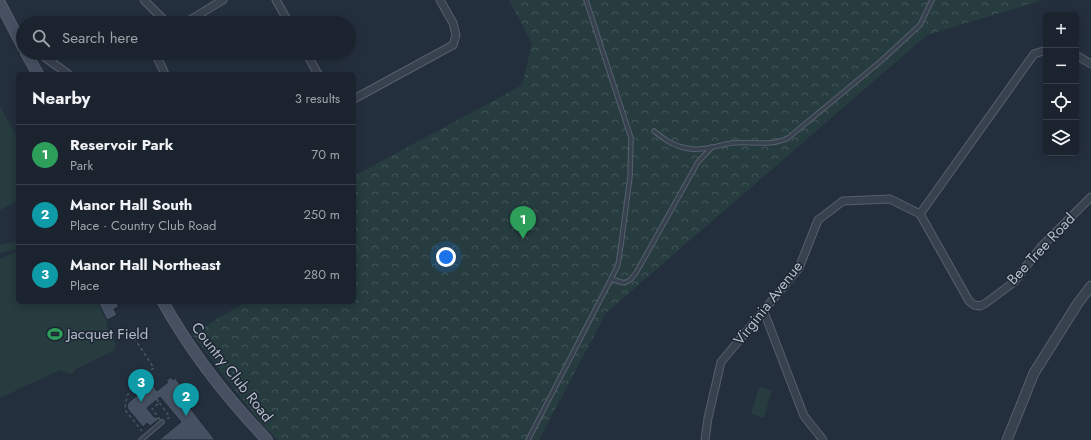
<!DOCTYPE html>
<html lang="en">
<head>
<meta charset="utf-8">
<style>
	:root { --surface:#1b232e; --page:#282f3a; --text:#f1f3f6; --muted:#a0a4aa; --line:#39404a; --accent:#2563eb }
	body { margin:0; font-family:Jost,sans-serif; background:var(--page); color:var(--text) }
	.controls { position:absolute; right:12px; top:12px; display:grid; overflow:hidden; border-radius:6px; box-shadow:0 2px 10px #0003 }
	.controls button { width:36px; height:36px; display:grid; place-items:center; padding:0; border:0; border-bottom:1px solid var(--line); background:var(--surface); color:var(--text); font:20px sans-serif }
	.you { position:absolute; left:446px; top:257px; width:14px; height:14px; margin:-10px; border:3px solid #fff; border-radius:50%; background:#1a73e8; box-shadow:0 0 0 6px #1a73e833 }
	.badge { display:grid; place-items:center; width:26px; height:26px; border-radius:50%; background:var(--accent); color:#fff; font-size:13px; font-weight:700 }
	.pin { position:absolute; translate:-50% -33px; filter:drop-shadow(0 1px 2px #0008) }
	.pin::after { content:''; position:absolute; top:21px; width:14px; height:12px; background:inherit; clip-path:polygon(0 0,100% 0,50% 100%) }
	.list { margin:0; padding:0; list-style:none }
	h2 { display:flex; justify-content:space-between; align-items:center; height:52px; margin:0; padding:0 16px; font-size:17px }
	h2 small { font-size:13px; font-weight:400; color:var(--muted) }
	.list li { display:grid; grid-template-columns:26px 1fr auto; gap:12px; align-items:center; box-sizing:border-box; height:60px; padding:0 16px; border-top:1px solid var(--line) }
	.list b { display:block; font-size:15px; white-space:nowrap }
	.list p { margin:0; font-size:13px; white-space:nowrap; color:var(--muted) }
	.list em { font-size:13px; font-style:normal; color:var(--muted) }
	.icon { flex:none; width:22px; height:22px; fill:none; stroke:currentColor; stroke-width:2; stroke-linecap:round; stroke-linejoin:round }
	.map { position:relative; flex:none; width:1091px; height:440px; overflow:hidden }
	.search { position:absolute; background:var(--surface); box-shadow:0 2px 10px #0003; left:16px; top:16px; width:340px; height:44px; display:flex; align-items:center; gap:10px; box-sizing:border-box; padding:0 14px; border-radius:22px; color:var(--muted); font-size:15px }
	.panel { position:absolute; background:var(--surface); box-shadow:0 2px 10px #0003; left:16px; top:72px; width:340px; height:232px; border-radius:6px }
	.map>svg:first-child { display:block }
</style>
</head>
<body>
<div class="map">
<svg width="1091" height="440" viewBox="0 0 1091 440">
	<defs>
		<pattern id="park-crowns" width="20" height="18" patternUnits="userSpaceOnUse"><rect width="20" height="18" fill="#263c3f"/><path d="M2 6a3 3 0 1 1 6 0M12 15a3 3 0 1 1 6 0" fill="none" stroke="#435659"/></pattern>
	</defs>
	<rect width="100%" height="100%" fill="#242f3e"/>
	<path fill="url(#park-crowns)" d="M509,0h534l-116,35 -321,278 -67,127h-261l-16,-15 -70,-91 54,-32h108v-126l168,-91 10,-42z"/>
	<g fill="#263c3f">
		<path d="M0,106l18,33v61l-18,10z"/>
		<path d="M18,241v8l-18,4v-8l6,-1z"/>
		<path d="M18,251v51h78l1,3 2,-1 9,19 -2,1 10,21 -3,6 -39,19v2l-4,2 -10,-4 -60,28v-139z"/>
		<path d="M759,387l13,3 -8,28 -13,-4z"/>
	</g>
	<g fill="#455162" stroke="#1f2835">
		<path d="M98,302h18l3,5 -5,2 3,6 -10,5z"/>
		<path d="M146,376l11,15 11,-9 -2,-1 5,-4 2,3 2,-2 10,13 -5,4 35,45h-56l22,-18 -21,-25 -13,11 7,9h8l-12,9 -3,-3 -4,4 -16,-19 1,-5 11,-9 -6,-8z"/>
	</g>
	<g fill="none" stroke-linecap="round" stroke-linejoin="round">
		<g stroke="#565f6c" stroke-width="5.5">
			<g id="service">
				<path d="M654,131c10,8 19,15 32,17 15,4 32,-3 46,-5 19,-2 38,4 56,-5l93,-77 39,-36 12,-25"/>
				<path d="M611,279l13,4 6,-3 6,-7 62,-111 14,-15"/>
				<path d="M141,440l21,-18"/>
				<path d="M528,440l83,-161 7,-14 3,-20 9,-68 1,-39 -45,-138"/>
			</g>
		</g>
		<g stroke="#565f6c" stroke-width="9">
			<g id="minor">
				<path d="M144,0l23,23"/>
				<path d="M276,0l13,23"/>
				<path d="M185,23l38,-23"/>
				<path d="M39,53l29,21"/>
				<path d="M155,53l10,21"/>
				<path d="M306,53l12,21"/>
				<path d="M1076,55l15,9"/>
				<path d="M354,99l99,-54 3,-10 -3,-12 -13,-23"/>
				<path d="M920,214l49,87 5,4 6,1 6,-3 28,-21 27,-35 50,-50"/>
				<path d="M764,312l40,104 19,24"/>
				<path d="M705,440l3,-22 13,-56 78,-94 19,-48 25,-19 47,-2 30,15 114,-160 12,-4"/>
			</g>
		</g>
		<g stroke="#565f6c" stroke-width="11">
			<path id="tertiary" d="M1007,440l27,-67 44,-70 13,-17"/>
		</g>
		<g stroke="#565f6c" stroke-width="12">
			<g id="secondary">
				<path d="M0,3l23,44"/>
				<path d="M26,53l12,21"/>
				<path d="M163,302c28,50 64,96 104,138"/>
			</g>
		</g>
		<g stroke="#44595c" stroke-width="1.5" stroke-dasharray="3 3" stroke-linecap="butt">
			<path d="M139,331l-7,4 22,33c-18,13 -27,17 -29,42l17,21"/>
			<path d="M156,398l14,19 -8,5 -10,-13 7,-6z"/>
		</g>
		<use href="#service" stroke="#38414e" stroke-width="3.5"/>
		<use href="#minor" stroke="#38414e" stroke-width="7"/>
		<use href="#tertiary" stroke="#38414e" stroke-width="9"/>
		<use href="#secondary" stroke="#465061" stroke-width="10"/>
	</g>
	<defs>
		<g id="stadium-bare" transform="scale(1.2)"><path d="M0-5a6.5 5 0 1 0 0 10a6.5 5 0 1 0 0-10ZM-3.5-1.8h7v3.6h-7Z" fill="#2e9e5b" stroke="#1d2633" stroke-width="2.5" paint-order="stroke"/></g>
	</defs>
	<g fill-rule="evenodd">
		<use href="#stadium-bare" x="55" y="334"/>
	</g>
	<g text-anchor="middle" stroke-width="3" stroke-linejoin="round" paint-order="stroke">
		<g font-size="15" fill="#b4bcc9" stroke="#1d2633">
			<text transform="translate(1041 249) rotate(-47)" y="5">Bee Tree Road</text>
			<text transform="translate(768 303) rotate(-52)" y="5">Virginia Avenue</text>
			<text transform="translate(232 372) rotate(52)" y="5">Country Club Road</text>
		</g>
		<g font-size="15" fill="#b4bcc9" stroke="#1d2633" text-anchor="start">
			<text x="67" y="339">Jacquet Field</text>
		</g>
	</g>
</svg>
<div class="controls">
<button>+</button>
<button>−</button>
<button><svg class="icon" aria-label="locate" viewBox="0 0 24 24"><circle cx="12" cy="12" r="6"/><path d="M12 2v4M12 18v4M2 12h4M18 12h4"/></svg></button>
<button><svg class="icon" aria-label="layers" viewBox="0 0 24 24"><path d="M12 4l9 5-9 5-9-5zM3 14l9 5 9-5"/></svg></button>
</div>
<div class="you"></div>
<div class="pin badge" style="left:523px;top:239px;background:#2e9e5b">1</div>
<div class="pin badge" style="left:186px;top:416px;background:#0f9aa8">2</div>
<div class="pin badge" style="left:141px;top:402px;background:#0f9aa8">3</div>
<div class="search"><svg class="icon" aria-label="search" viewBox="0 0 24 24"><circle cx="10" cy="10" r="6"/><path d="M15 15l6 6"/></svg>Search here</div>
<section class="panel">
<h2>Nearby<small>3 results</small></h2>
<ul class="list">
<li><span class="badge" style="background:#2e9e5b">1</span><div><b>Reservoir Park</b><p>Park</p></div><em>70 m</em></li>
<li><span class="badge" style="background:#0f9aa8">2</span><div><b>Manor Hall South</b><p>Place · Country Club Road</p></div><em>250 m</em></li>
<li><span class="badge" style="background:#0f9aa8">3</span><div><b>Manor Hall Northeast</b><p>Place</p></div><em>280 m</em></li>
</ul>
</section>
</div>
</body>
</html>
